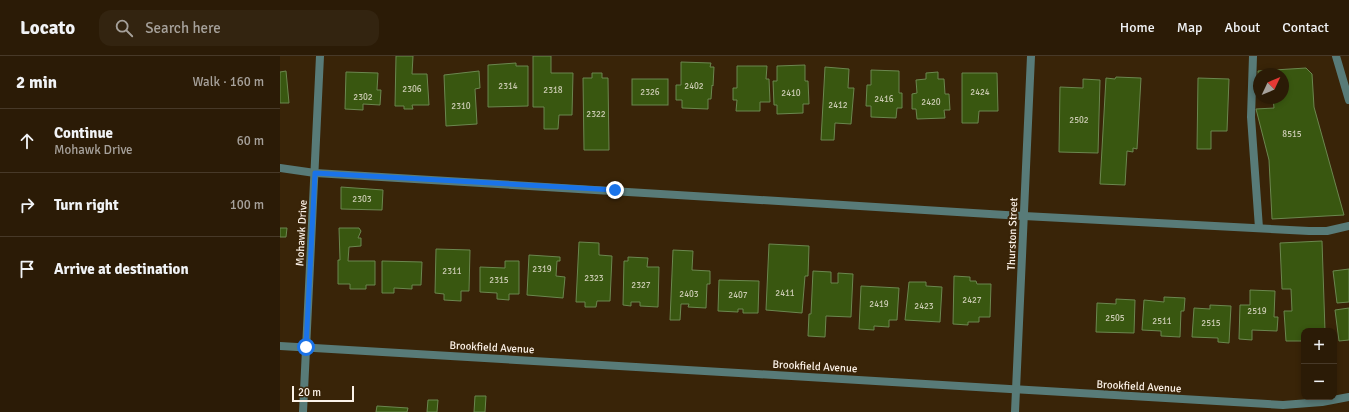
<!DOCTYPE html>
<html lang="en">
<head>
<meta charset="utf-8">
<style>
	:root { --surface:#2b1b06; --page:#332410; --text:#f1f3f6; --muted:#a6a19b; --line:#473928 }
	body { margin:0; font-family:Signika,sans-serif; background:var(--page); color:var(--text) }
	.controls { position:absolute; right:12px; bottom:12px; display:grid; overflow:hidden; border-radius:8px; box-shadow:0 2px 6px #0003 }
	.controls button { width:36px; height:36px; display:grid; place-items:center; padding:0; border:0; border-bottom:1px solid var(--line); background:var(--surface); color:var(--text); font:20px sans-serif }
	.compass { position:absolute; left:973px; top:12px; width:36px; height:36px; border-radius:50%; background:var(--surface); box-shadow:0 2px 6px #0003; rotate:46deg }
	.scale { position:absolute; left:12px; bottom:10px; width:62px; box-sizing:border-box; padding-left:4px; border:2px solid #fcf2e8; border-top:0; font-size:11px; line-height:14px; white-space:nowrap; color:#fcf2e8; -webkit-text-stroke:3px #392408; paint-order:stroke }
	.stop { position:absolute; width:12px; height:12px; margin:-9px; border:3px solid #1a73e8; border-radius:50%; background:#fff }
	.stop.end { background:#1a73e8; border-color:#fff; box-shadow:0 1px 4px #0008 }
	.list { margin:0; padding:0; list-style:none }
	h2 { display:flex; justify-content:space-between; align-items:center; height:52px; margin:0; padding:0 16px; font-size:17px }
	h2 small { font-size:13px; font-weight:400; color:var(--muted) }
	.list li { display:grid; grid-template-columns:26px 1fr auto; gap:12px; align-items:center; box-sizing:border-box; height:64px; padding:0 16px; border-top:1px solid var(--line) }
	.list b { display:block; font-size:15px; white-space:nowrap }
	.list p { margin:0; font-size:13px; white-space:nowrap; color:var(--muted) }
	.list em { font-size:13px; font-style:normal; color:var(--muted) }
	.icon { flex:none; width:22px; height:22px; fill:none; stroke:currentColor; stroke-width:2; stroke-linecap:round; stroke-linejoin:round }
	.map { position:relative; flex:none; width:1069px; height:356px; overflow:hidden }
	header { display:flex; align-items:center; gap:24px; box-sizing:border-box; height:56px; padding:0 20px; background:var(--surface); border-bottom:1px solid var(--line) }
	header strong { font-size:19px }
	nav { display:flex; gap:22px; margin-inline-start:auto; font-size:14px }
	.search { width:280px; height:36px; background:var(--page); display:flex; align-items:center; gap:10px; box-sizing:border-box; padding:0 14px; border-radius:12px; color:var(--muted); font-size:15px }
	main { display:flex }
	aside { flex:1; background:var(--surface) }
	.map>svg:first-child { display:block }
</style>
</head>
<body>
<header>
<strong>Locato</strong>
<div class="search"><svg class="icon" aria-label="search" viewBox="0 0 24 24"><circle cx="10" cy="10" r="6"/><path d="M15 15l6 6"/></svg>Search here</div>
<nav><a>Home</a><a>Map</a><a>About</a><a>Contact</a></nav>
</header>
<main>
<aside>
<h2>2 min<small>Walk · 160 m</small></h2>
<ul class="list">
<li><svg class="icon" aria-label="ahead" viewBox="0 0 24 24"><path d="M12 20V5M6 11l6-6 6 6"/></svg><div><b>Continue</b><p>Mohawk Drive</p></div><em>60 m</em></li>
<li><svg class="icon" aria-label="right" viewBox="0 0 24 24"><path d="M7 20v-9h11M14 6l5 5-5 5"/></svg><div><b>Turn right</b></div><em>100 m</em></li>
<li><svg class="icon" aria-label="arrive" viewBox="0 0 24 24"><path d="M6 21V4h12l-3 4 3 4H6"/></svg><div><b>Arrive at destination</b></div></li>
</ul>
</aside>
<div class="map">
<svg width="1069" height="356" viewBox="0 0 1069 356">
	<rect width="100%" height="100%" fill="#392408"/>
	<g fill="#395710" stroke="#6b874f">
		<path d="M116,0h17l-1,18h15l2,31h-17l1,4h-9v-3h-9z"/>
		<path d="M253,0h18v17h22l-1,42h-13l-1,14h-14v-22h-11z"/>
		<path d="M401,6l30,1 -1,4h4l-1,19 -1,-1 -1,14h-3v10l-26,-1v-8h-6v-15h5z"/>
		<path d="M236,7v3h12v40l-40,1v-42z"/>
		<path d="M525,9v16h3l1,23h-6v9l-26,1v-9h-3l-1,-24h4v-15z"/>
		<path d="M457,10h30l-1,13h3l1,23h-10v9h-24l1,-11h-4v-12h4z"/>
		<path d="M545,11l24,2 -1,19h6l-3,36 -16,-1 -1,17h-13z"/>
		<path d="M1026,12l6,6 2,33 30,108 -72,4 -3,-59 -13,-51 18,-1 -1,-10h10v-24h-24v9l-1,-12z"/>
		<path d="M591,14l28,1v22h3v15h-5l-1,10 -25,-1v-11h-5l1,-21h4z"/>
		<path d="M6,15l3,32h-9v-31z"/>
		<path d="M199,15l1,17 -5,1 2,35 -31,2 -2,-51z"/>
		<path d="M66,16l32,1 -1,17h4l-1,15 -17,-1v6l-18,-1z"/>
		<path d="M658,16v7h6l1,15h4l1,16h-6l1,8 -28,1 -1,-10h-4v-15l5,-1 -1,-13 10,-1v-6z"/>
		<path d="M312,17h10v5h6l1,72h-25l-1,-72h9z"/>
		<path d="M682,17h35l1,38h-19l-1,12h-16z"/>
		<path d="M836,21l25,1 -4,71 -4,-1v4l-6,-1 -2,34 -25,-1 6,-106 9,1z"/>
		<path d="M918,22l31,1 -2,52h-16v18h-14z"/>
		<rect x="352" y="23" width="36" height="26"/>
		<path d="M803,23l17,1 -2,73 -39,-1 1,-65 23,1z"/>
		<path d="M61,131l42,3 -1,20 -41,-1z"/>
		<path d="M0,172h7l-1,9h-6z"/>
		<path d="M59,172h20l2,3 -3,7h3v8l-12,1 -1,14h27v24h-9v4h-16v-5h-12v-24h2z"/>
		<path d="M1042,185l3,90h-21v10h-18l-2,-30h8l-1,-22h-9l-2,-46z"/>
		<path d="M299,186l20,1v12l13,1 -2,45h-13l-1,6h-11v-5h-9z"/>
		<path d="M489,188l40,2 -1,30h-3l-3,37 -36,-3z"/>
		<path d="M156,193l34,1 -1,41h-8v10l-17,-1v-6l-9,-1z"/>
		<path d="M393,194l20,1 -1,19 18,1v13h-3l-1,24 -18,-1 1,-3h-8l-1,16h-10z"/>
		<path d="M249,199l31,2v4h-3l-1,15 9,1 -2,21 -36,-3z"/>
		<path d="M348,201l20,1 -1,9h12l-1,40 -18,-1v-4h-9v4l-8,-1 1,-44h4z"/>
		<path d="M102,205l40,1 -1,23h-9v4l-18,-1v5h-12z"/>
		<path d="M225,205h14v33h-10v6l-12,-1v-6l-17,-1v-25l25,1z"/>
		<path d="M1069,213v33l-12,1 -4,-32z"/>
		<path d="M533,215l18,1v11h7v-10l15,1 -2,43 -25,-1 -1,21 -17,-1 1,-22h2z"/>
		<path d="M674,220l16,1v4h6l1,3h14l-1,33h-11v5h-11v3l-15,-1z"/>
		<path d="M439,224l40,1 -1,32h-15v-4h-5v3l-20,-1z"/>
		<path d="M629,226h17v4l16,1 -2,35 -35,-2z"/>
		<path d="M581,230l38,2 -2,32h-8v7l-15,-1v4l-15,-1z"/>
		<path d="M970,234l25,1 -1,26h4l-1,14 -25,-1v10l-13,-1 1,-34h10z"/>
		<path d="M884,241l21,1 -1,13h-3l-1,26 -19,-1v-5l-19,-1 2,-30 20,2z"/>
		<path d="M836,243l19,1 -1,33 -38,-1 1,-29 19,1z"/>
		<path d="M930,249l21,1 -2,37 -11,-1v-4l-26,-1 2,-29 16,1z"/>
		<path d="M1069,252v32l-10,1 -4,-31z"/>
		<path d="M195,340h11l-1,16h-11z"/>
		<path d="M148,344h10l-1,12h-10z"/>
		<path d="M97,350l31,2 -1,4h-31z"/>
	</g>
	<g fill="none" stroke-linecap="round" stroke-linejoin="round">
		<g stroke="#587b78" stroke-width="8">
			<path d="M973,0l-2,61 8,111"/>
			<path d="M0,112l35,5 709,43 285,15h18l22,-5"/>
		</g>
		<g stroke="#587b78" stroke-width="8">
			<path d="M1056,0l13,44"/>
			<path d="M0,290l1003,59 39,-3 27,-5"/>
			<path d="M23,356l17,-356"/>
		</g>
		<path stroke="#587b78" stroke-width="8" d="M735,356l16,-356"/>
	</g>
	<g fill="none" stroke-linecap="round" stroke-linejoin="round">
		<path stroke="#1a73e8" stroke-width="5" d="M26,291l9,-174 300,17"/>
	</g>
	<g text-anchor="middle" stroke-width="4" stroke-linejoin="round" paint-order="stroke">
		<g font-size="9" fill="#cbcbb2">
			<text x="228" y="33">2314</text>
			<text x="414" y="33">2402</text>
			<text x="132" y="36">2306</text>
			<text x="273" y="37">2318</text>
			<text x="370" y="39">2326</text>
			<text x="700" y="39">2424</text>
			<text x="511" y="40">2410</text>
			<text x="83" y="44">2302</text>
			<text x="604" y="46">2416</text>
			<text x="651" y="49">2420</text>
			<text x="558" y="52">2412</text>
			<text x="181" y="53">2310</text>
			<text x="316" y="61">2322</text>
			<text x="799" y="67">2502</text>
			<text x="1012" y="81">8515</text>
			<text x="82" y="146">2303</text>
			<text x="262" y="216">2319</text>
			<text x="172" y="218">2311</text>
			<text x="314" y="225">2323</text>
			<text x="219" y="227">2315</text>
			<text x="361" y="232">2327</text>
			<text x="505" y="240">2411</text>
			<text x="409" y="241">2403</text>
			<text x="458" y="242">2407</text>
			<text x="692" y="247">2427</text>
			<text x="599" y="251">2419</text>
			<text x="644" y="253">2423</text>
			<text x="977" y="258">2519</text>
			<text x="835" y="265">2505</text>
			<text x="882" y="268">2511</text>
			<text x="931" y="270">2515</text>
		</g>
		<g font-size="11" fill="#fcf2e8" stroke="#392408">
			<text transform="translate(21 177) rotate(-87)" y="4">Mohawk Drive</text>
			<text transform="translate(732 178) rotate(-88)" y="4">Thurston Street</text>
			<text transform="translate(212 291) rotate(3)" y="4">Brookfield Avenue</text>
			<text transform="translate(535 310) rotate(3)" y="4">Brookfield Avenue</text>
			<text transform="translate(859 330) rotate(3)" y="4">Brookfield Avenue</text>
		</g>
	</g>
</svg>
<div class="controls">
<button>+</button>
<button>−</button>
</div>
<svg class="compass" viewBox="-18 -18 36 36"><path d="M0-13l5 13h-10z" fill="#e53935"/><path d="M0 13l5-13h-10z" fill="#a6a19b"/></svg>
<div class="scale">20 m</div>
<div class="stop" style="left:26px;top:291px"></div>
<div class="stop end" style="left:335px;top:134px"></div>
</div>
</main>
</body>
</html>
